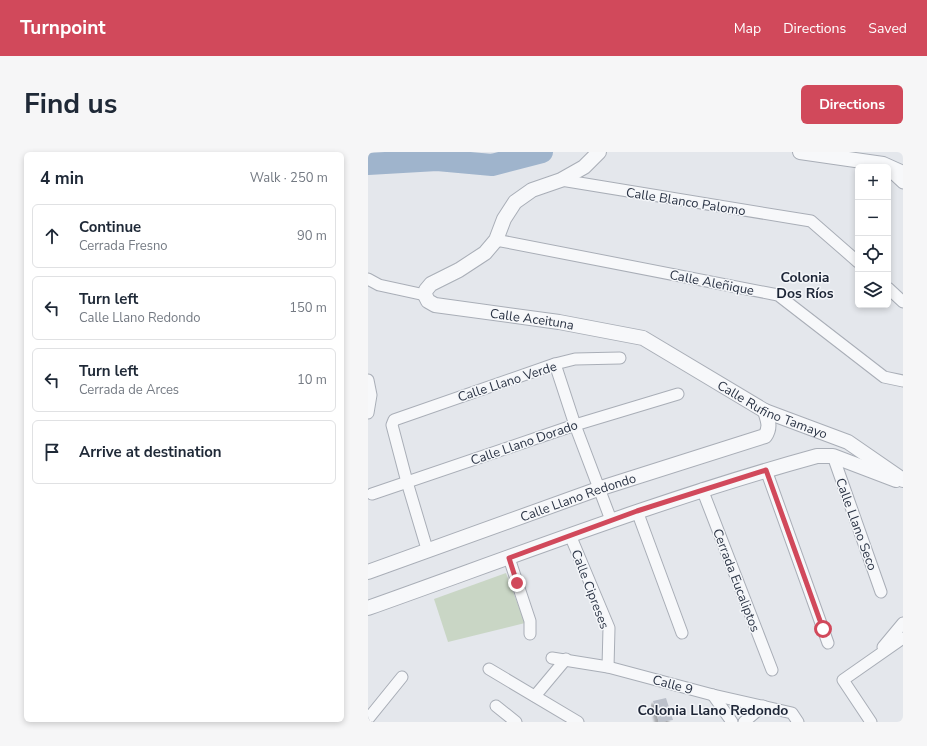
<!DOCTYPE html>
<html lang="en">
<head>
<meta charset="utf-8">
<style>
	:root { --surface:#fff; --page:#f6f6f7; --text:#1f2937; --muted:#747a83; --line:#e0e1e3; --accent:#d1495b }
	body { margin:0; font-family:"Nunito Sans",sans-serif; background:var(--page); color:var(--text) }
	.controls { position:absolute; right:12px; top:12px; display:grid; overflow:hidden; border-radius:6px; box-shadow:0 2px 6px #0003 }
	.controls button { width:36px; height:36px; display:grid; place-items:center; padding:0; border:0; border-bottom:1px solid var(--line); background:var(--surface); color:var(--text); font:20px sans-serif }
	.stop { position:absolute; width:12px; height:12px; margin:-9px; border:3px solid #d1495b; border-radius:50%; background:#fff }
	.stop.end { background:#d1495b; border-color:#fff; box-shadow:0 1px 4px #0008 }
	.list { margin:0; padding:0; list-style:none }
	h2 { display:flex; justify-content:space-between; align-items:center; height:52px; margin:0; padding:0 16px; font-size:17px }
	h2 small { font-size:13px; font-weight:400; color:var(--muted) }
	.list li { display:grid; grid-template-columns:26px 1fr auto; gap:12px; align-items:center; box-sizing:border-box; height:64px; margin:0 8px 8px; padding:0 8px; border:1px solid var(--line); border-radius:6px }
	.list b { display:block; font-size:15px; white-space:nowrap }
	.list p { margin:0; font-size:13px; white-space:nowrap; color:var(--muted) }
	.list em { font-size:13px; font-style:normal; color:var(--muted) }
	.icon { flex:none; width:22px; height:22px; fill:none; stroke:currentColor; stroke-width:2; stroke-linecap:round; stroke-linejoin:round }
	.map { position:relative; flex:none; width:535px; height:570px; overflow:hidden; border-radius:6px }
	header { display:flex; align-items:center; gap:24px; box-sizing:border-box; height:56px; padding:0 20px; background:var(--accent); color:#fff }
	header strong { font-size:19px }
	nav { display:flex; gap:22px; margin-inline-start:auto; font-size:14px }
	.intro { display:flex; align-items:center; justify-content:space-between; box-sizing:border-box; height:96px; padding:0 24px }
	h1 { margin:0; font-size:28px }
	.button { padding:10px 18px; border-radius:6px; background:var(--accent); color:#fff; font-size:14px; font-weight:700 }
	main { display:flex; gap:24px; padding:0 24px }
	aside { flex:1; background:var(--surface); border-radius:6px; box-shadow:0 2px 6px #0003 }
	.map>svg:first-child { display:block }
</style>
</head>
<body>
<header>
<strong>Turnpoint</strong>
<nav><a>Map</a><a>Directions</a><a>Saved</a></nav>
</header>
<div class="intro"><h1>Find us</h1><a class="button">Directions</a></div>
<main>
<aside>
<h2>4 min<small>Walk · 250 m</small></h2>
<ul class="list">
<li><svg class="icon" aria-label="ahead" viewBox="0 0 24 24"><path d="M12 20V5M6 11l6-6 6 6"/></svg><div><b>Continue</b><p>Cerrada Fresno</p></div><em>90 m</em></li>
<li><svg class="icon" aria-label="left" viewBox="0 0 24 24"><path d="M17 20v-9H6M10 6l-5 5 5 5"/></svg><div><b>Turn left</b><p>Calle Llano Redondo</p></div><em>150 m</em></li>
<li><svg class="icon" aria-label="left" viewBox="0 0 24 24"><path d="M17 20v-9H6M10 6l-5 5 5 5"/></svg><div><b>Turn left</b><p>Cerrada de Arces</p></div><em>10 m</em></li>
<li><svg class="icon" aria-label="arrive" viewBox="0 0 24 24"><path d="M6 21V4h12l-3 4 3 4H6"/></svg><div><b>Arrive at destination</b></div></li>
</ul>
</aside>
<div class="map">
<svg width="535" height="570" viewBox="0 0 535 570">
	<defs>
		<filter id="shadow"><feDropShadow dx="-3.5" dy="3.5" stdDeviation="1" flood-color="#0004"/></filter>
	</defs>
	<rect width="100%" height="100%" fill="#e4e7ec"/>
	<path fill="#c9d6c5" d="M138,421l19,50 -77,19 -14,-43z"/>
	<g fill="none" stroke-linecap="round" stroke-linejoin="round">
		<path stroke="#9fb4cc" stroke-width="22" d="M0,12l69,-4 55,5 50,-13"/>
	</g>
	<path fill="#bbc0ca" filter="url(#shadow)" d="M298,546l7,22 -14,2 -6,-21z"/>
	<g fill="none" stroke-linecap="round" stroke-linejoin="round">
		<g stroke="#a9aeb7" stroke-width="13">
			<g id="minor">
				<path d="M520,17l15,14"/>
				<path d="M193,28l250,41 47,41"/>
				<path d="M128,88l282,55 106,82 19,4"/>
				<path d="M0,127l11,6 46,10"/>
				<path d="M520,136l15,14"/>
				<path d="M187,212l20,61 36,95"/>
				<path d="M0,228l3,15 -3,18"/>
				<path d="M465,304l48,136"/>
				<path d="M398,318l62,173"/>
				<path d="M334,337l70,181"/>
				<path d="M4,342l203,-69 103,-31"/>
				<path d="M269,359l45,122"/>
				<path d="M202,383l39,93 -1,39"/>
				<path d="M59,397l-20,-67 -15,-57 2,-5 161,-56 20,-5 45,-1"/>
				<path d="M141,406l21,63v13"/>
				<path d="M515,495l20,-24"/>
				<path d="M184,506l56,9 105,28 79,18 6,9"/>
				<path d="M121,517l89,53"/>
				<path d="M345,543l19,27"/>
				<path d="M167,544l31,-37"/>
				<path d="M128,554l20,16"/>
				<path d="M0,567l34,-42"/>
				<path d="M376,570l19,-16"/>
				<path d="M503,570l-28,-42 60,-42"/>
			</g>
		</g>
		<g stroke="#a9aeb7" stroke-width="16">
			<g id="tertiary">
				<path id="s1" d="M231,0l-15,15 -23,13 -29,10 -17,12 -11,17 -8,21 -11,13 -26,17 -28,14 -5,6 -1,5 3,6 7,4 124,17 84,16 122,73 83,31 55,38"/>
				<path d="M432,0l83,12 20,9"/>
				<path id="s2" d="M0,420l230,-83 167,-53c6,-9 3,-15 0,-25"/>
				<path d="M0,456c149,-53 296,-110 449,-152h16l63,24"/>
			</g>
		</g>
		<use href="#minor" stroke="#f7f8fa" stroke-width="11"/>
		<use href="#tertiary" stroke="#f7f8fa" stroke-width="14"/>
	</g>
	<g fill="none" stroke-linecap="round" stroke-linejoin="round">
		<path stroke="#d1495b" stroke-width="5" d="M149,431l-8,-25 128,-47 129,-41 57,159"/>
	</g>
	<g text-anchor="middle" stroke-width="3" stroke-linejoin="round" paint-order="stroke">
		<g font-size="13" fill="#2b3445" stroke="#f4f6f9">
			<text transform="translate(318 49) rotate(9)" y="5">Calle Blanco Palomo</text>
			<text transform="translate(344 130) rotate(11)" y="5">Calle Aleñique</text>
			<text dy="5" stroke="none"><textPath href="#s1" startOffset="347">Calle Aceituna</textPath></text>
			<text transform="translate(139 229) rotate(-18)" y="5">Calle Llano Verde</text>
			<text dy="5" stroke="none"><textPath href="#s1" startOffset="608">Calle Rufino Tamayo</textPath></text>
			<text transform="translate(156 290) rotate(-19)" y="5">Calle Llano Dorado</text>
			<text dy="5" stroke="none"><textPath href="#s2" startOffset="223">Calle Llano Redondo</textPath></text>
			<text transform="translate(489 372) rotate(70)" y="5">Calle Llano Seco</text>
			<text transform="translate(369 428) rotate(69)" y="5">Cerrada Eucaliptos</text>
			<text transform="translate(223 437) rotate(69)" y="5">Calle Cipreses</text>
			<text transform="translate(305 532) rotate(15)" y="5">Calle 9</text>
		</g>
		<g font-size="14" font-weight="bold" fill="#1d2536" stroke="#f4f6f9">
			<text x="437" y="130">Colonia<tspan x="437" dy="16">Dos Ríos</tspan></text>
			<text x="345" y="563">Colonia Llano Redondo</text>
		</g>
	</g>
</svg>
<div class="controls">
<button>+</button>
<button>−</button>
<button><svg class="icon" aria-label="locate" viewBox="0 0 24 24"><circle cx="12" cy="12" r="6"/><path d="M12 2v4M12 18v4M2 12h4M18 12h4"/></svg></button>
<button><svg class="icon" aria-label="layers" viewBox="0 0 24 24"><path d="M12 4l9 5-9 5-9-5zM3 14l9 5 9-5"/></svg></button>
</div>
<div class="stop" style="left:455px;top:477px"></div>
<div class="stop end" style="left:149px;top:431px"></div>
</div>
</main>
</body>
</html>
